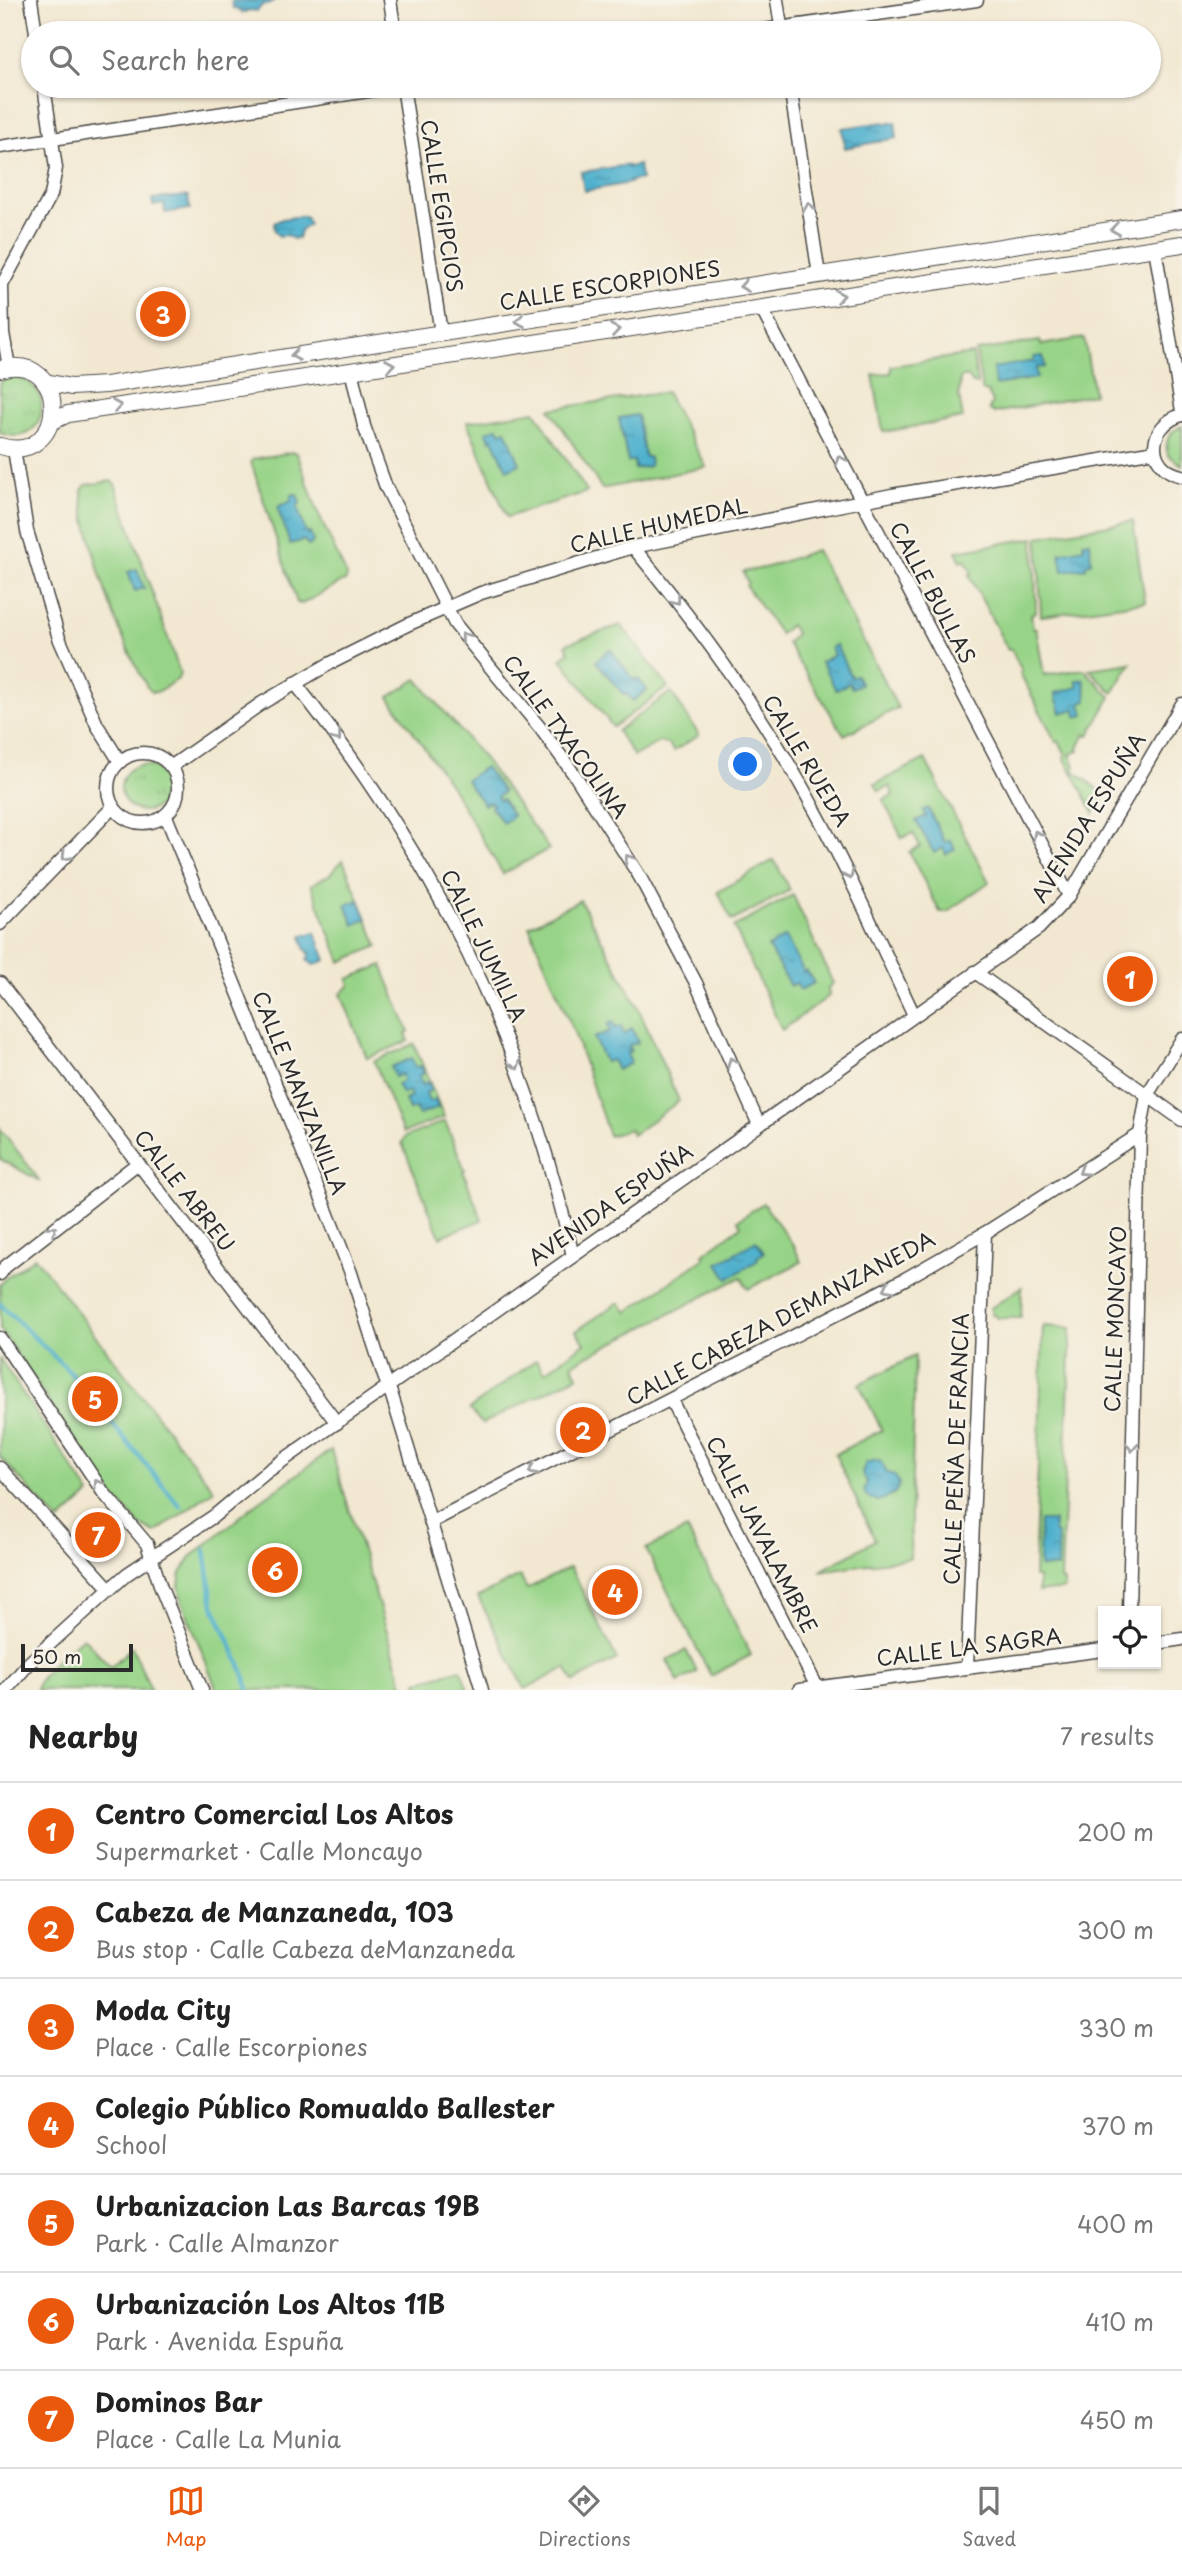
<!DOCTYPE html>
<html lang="en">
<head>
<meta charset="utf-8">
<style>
	:root { --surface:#fff; --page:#f2f2f2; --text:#222; --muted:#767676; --line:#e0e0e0; --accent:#ea580c }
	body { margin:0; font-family:"Playpen Sans",sans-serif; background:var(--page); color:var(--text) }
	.controls { position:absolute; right:21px; bottom:21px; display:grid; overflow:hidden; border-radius:0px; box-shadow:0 2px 5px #0004 }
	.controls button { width:63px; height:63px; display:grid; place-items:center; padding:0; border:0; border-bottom:2px solid var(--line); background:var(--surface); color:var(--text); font:35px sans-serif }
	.scale { position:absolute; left:21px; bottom:18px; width:112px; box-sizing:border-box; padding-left:7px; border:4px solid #2b2b2b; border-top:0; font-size:19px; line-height:24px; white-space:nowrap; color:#2b2b2b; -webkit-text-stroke:5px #f7f3e8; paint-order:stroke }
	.you { position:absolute; left:746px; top:765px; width:24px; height:24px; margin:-18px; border:5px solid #fff; border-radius:50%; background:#1a73e8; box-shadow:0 0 0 10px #1a73e833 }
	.badge { display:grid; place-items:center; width:46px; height:46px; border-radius:50%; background:var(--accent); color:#fff; font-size:23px; font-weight:700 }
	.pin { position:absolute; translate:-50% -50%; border:4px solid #fff; box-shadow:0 2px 7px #0006 }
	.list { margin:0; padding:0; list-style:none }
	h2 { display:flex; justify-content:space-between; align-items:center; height:91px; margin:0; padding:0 28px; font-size:30px }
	h2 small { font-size:23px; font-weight:400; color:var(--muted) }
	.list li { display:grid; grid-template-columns:46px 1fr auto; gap:21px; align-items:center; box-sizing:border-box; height:98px; padding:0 28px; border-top:2px solid var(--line) }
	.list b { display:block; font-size:26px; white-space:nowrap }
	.list p { margin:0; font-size:23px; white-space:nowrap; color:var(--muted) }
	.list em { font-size:23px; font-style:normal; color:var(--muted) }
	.icon { flex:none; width:38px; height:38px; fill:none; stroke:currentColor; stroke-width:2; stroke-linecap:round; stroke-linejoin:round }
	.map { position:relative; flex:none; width:1182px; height:1690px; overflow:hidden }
	.search { position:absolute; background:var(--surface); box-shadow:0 2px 5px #0004; left:21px; right:21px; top:21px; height:77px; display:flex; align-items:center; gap:18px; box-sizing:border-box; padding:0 24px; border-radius:38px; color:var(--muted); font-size:26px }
	.sheet { height:777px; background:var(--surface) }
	nav { display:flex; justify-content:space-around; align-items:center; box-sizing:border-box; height:98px; border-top:2px solid var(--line); background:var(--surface); font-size:19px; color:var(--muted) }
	nav a { display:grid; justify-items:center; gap:4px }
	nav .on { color:var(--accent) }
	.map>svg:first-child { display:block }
</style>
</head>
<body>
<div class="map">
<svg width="1182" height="1690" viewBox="0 0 1182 1690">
	<defs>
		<pattern id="grass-tufts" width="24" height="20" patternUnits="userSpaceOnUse" patternTransform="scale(1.75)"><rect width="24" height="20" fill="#98d488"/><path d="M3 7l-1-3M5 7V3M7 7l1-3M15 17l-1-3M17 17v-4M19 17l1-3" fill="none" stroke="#83b676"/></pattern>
		<pattern id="water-ripples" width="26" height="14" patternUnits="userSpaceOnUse" patternTransform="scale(1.75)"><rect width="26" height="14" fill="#4fb1ce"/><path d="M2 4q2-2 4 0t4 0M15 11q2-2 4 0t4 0" fill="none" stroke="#4290a7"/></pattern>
	</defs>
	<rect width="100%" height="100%" fill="#f7f3e8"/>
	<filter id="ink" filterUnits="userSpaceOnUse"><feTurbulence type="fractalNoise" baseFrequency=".0143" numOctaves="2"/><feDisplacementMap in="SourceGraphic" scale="14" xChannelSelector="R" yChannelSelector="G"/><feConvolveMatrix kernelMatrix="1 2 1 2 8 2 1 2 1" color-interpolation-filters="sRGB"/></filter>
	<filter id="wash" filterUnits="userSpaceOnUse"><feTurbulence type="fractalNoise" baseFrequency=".00686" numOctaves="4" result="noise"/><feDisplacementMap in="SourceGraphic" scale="28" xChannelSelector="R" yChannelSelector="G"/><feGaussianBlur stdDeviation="1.57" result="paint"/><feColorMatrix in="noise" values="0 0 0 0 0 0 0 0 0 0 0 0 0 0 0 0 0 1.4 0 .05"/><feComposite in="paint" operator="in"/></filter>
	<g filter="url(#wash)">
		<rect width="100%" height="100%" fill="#f2e8d1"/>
		<g fill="url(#grass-tufts)" stroke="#62805a" stroke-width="2">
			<path d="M7,378c52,-4 42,74 -7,55v-52z"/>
			<path d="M1182,426v39l-14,-10c-4,-13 1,-24 14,-29z"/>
			<circle cx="144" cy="788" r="23"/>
		</g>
		<g fill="#98d488" stroke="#62805a" stroke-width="2">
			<path d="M1084,338l10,56 -100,19 -5,-4 3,-6 -4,-11 -6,-2 -6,-39 64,-10 1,4z"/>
			<path d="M973,354l4,30h-4l-6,-8 -7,2 -1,18 4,22 -80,14 -10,-57 18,-2v-7z"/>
			<path d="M666,392l40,75 -104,22 -52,-80z"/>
			<path d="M535,411l52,81 -80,25 -40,-95z"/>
			<path d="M293,452l4,2 22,61 28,61 -1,4 -44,24 -5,-1 -46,-141 2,-3z"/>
			<path d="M111,481l4,3 65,189 -2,6 -21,13h-5l-5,-5c-27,-49 -47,-105 -59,-159 -3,-12 -7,-25 -6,-38l4,-5z"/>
			<path d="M1133,521l12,81 -104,14 -3,-79z"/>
			<path d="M1034,538l2,74 -5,2 2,14h3l8,47 40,-6 27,28 -22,38 -4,-1 -7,14 1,3 -9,3 5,12 -2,5c13,7 20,16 32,23l-11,19 -30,-56 2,-2 -7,-14 -3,1 -36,-69 2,-2 -11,-22 -3,1 -39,-75 3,-2 -7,-14 -4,2 -5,-10z"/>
			<path d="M816,550l82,158 -54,27 -57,-92 9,-9 -6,-9 -10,9 -34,-48 2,-3 -5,-11 25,-5z"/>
			<path d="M621,625l47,62 -55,40 -52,-68 8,-7 -3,-8z"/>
			<path d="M1131,663l-18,30 -24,-24z"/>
			<path d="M417,679l68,81 64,89 -46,25 -54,-91 -60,-86z"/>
			<path d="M671,692l28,43 -25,16 -6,-7 -9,-2 -25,14 -17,-25z"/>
			<path d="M925,759l64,123 -42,30h-7l-31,-60 11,-6 -7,-13 -11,5 -19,-38 10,-5 -3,-9 -11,5 -4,-7z"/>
			<path d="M343,860l35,86 -37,16 -30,-77 18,-10z"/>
			<path d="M774,860l16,30 -58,31 -14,-29z"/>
			<path d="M793,895l40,88 -5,5 1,8 -47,34 -48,-103z"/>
			<path d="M580,900l57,105 42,96 -47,34 -2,-6 -21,7 -35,-104 -45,-106z"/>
			<path d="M382,965l27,67 -3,2 3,7 -42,17 -26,-64 9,-9 -2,-6z"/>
			<path d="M414,1044l30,73 -41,16 -29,-72z"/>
			<path d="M445,1121l20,49 -2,1 19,49 -42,17 -38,-94 3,-6z"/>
			<path d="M0,1128l40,53 -40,-22z"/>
			<path d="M763,1203l31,43 7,16 -53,27 -7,-12 -169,87 6,12 -96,48 -12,-15 66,-49 9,12 40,-29 -9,-12 43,-29 8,10 78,-54 -2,-4 38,-28 -3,-6z"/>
			<path d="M35,1257l179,233 -59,43 -15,-8 -33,-36 -107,-160v-44l7,-8z"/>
			<path d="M1022,1287l-1,31h-25v-3h-5v-7z"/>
			<path d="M1043,1326l28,2 -10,252 3,1v8l-26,3v-15h-4z"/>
			<path d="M915,1356l-5,202 -90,13 55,-31 -40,-86 47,-24 -23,-46z"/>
			<path d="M0,1359l90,135 -31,28 -59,-65z"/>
			<path d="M331,1450l74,240h-188l-36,-91 -2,-14 2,-12 10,-16 61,-50z"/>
			<path d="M687,1529l64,126 -40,21 -65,-127z"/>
			<path d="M570,1567l47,92 -43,23 -8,-14 -41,21 -47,-92 42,-21 7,13z"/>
			<path d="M83,1637l28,30 21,-20 19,43h-115c2,-18 34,-41 47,-53z"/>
			<path d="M686,1650l11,22 -19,10 -11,-22z"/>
			<path d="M461,1669l7,21h-48l-3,-8z"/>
		</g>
		<g fill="url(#water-ripples)" stroke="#3d6e7c" stroke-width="2">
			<path d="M274,0l-5,5 -6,-1 -6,7 -8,-1 -6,3 -10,-5 -2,-7z"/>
			<path d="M884,122l1,2 10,-2 2,16 -52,10 -3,-20z"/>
			<path d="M627,165l1,2 11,-2 2,14 -11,2v2l-46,8 -3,-19z"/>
			<path d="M188,196l2,13 -25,4 -1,-9 -11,2 -1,-7z"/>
			<path d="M302,216l4,2 3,6 -8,6 -3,8 -5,1 -6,-4 -8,1 -4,-4 -1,-9 8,-4z"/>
			<path d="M1043,356l2,11 -9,1 1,10 -42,7 -2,-17 41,-7v-4z"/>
			<path d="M637,415l8,42h4l1,9 -15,3 -1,-8 -6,1 -9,-44z"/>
			<path d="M498,427l2,5 6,-2 14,34 -13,6 -14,-31 -3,1 -4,-8z"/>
			<path d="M297,494l3,9 -3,4 9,26h4l3,9 -4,4 -5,-6 -14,4 -12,-35 1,-3 12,-5v-6z"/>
			<path d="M1090,541l1,22 -5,1v4l-23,3 -3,-18 24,-5 -1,-6z"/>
			<path d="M137,569l7,19 -9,3 -7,-19z"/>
			<path d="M836,645l15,32 5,-2 5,9 -9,4 -3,-5 -13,7 -15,-28 13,-7 -3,-7z"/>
			<path d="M610,649l25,32 3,-3 9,12 -14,11 -6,-7 -3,1 -28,-34z"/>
			<path d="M1084,679l3,22 -6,2 3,12 -7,2 -2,-8 -14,4 -6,-20 23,-6 -2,-7z"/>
			<path d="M485,767l18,25 -6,5 3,3 2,-1 11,17 -10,7 -12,-16 2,-2 -3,-3 -6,3 -18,-25z"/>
			<path d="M928,808l17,35 5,-3 5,9 -9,5 -3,-6 -9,5 -18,-32 10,-5 -3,-6z"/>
			<path d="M359,900l8,19 -13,6 -8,-20z"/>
			<path d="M315,932l11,28 -12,5 -7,-5 3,-5 -5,-7 -3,-12z"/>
			<path d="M785,937l19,35 3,-1 7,12 -14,7 -4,-7 -6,3 -22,-39z"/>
			<path d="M613,1022l3,6 5,-2 3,8 8,-6 6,15 -9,2 2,6 -4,2 4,10 -14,7 -5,-10 -7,2 -11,-24 16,-7 -2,-7z"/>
			<path d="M412,1058l3,9 6,-1 3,7 -5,3 3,8 6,-2 3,8 -5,3 3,8 6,-2 3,9 -19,7 -4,-7 -6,2 -4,-10 6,-3 -2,-6 -7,3 -5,-10 7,-3 -3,-7 -6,3 -4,-10z"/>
			<path d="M756,1241l8,12 -7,4 1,3 -30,19 -10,-16z"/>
			<path d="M875,1460l6,2 6,11 7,2 5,7c0,12 -10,15 -21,19l-11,-4 -3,-7 3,-8 -5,-9 4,-10z"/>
			<path d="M1040,1521h14v12l4,1 -1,34 -18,-1z"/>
		</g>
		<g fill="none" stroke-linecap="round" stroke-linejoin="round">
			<g stroke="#4fb1ce" stroke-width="4.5">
				<path d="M0,1304l68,66 112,136"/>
				<path d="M205,1550l8,55 33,73 2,12"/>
			</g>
		</g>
	</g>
	<g filter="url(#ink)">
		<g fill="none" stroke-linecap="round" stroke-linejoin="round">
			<g stroke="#494744" stroke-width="15">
				<g id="minor">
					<path d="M31,0l5,33"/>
					<path d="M390,0l5,33"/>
					<path d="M777,0l5,33"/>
					<path d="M743,33l234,-33"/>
					<path d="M403,86l38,247"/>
					<path d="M790,86l29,189"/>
					<path d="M0,147l401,-61"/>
					<path d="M1155,248l27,163"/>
					<path d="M761,308l308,588"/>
					<path d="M9,367l-6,-34 -1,-48 49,-90 5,-27 -12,-82"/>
					<path d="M351,370l13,56 22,61 69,137 86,105 35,48 64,100 56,106 63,142"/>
					<path d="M1182,415c-35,10 -37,53 0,61"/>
					<path d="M14,449l13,82 32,107 38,87 23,37"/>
					<path d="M633,547c69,83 133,171 184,267 36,66 65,134 97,201"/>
					<path d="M295,683c141,177 227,352 278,573"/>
					<circle cx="143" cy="788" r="35"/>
					<path d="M172,766l90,-63 67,-39 80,-40 72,-31 152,-46 259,-52 263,-44"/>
					<path d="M166,816l156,383 29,74 33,103 8,20 90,294"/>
					<path d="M0,924l113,-117"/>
					<path d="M975,972l207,148"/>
					<path d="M0,983l337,440"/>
					<path d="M0,1274l5,-7 133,-104"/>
					<path d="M0,1338l103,154 44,52 14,44 41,102"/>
					<path d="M671,1400l146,287"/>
					<path d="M0,1468l110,121"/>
					<path d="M431,1522l474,-243 80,-46 155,-99"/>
					<path d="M1129,1611l11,-477 7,-39 35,-56"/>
					<path d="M1156,1643l26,-4"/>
					<path d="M967,1668l18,-435"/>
					<path d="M6,1690l24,-28 80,-73 17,-15 87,-58 54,-45 771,-543 30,-32 113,-192"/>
					<path d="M799,1690l304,-40"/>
				</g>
			</g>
			<g stroke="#494744" stroke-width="18">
				<g id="tertiary">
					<path d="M0,369c72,-19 68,98 0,77"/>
					<path d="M45,382l26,5 35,-2 1076,-166"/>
					<path d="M51,422l17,-8 1114,-170"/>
				</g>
			</g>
			<use href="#minor" stroke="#fff" stroke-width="12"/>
			<use href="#tertiary" stroke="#fff" stroke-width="16"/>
		</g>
		<defs><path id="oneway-chevron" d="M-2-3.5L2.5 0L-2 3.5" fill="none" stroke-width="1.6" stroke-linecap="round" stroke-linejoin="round" transform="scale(1.75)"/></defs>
		<g stroke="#a0a0a0">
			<use href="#oneway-chevron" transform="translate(809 207) rotate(-99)"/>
			<use href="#oneway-chevron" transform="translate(1115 229) rotate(171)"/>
			<use href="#oneway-chevron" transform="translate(744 286) rotate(171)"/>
			<use href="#oneway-chevron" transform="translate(840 296) rotate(-9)"/>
			<use href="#oneway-chevron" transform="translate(520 321) rotate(171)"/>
			<use href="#oneway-chevron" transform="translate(615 330) rotate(-9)"/>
			<use href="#oneway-chevron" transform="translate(295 355) rotate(171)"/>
			<use href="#oneway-chevron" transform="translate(390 365) rotate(-9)"/>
			<use href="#oneway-chevron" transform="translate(117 406) rotate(-9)"/>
			<use href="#oneway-chevron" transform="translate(840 460) rotate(-118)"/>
			<use href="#oneway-chevron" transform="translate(676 600) rotate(52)"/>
			<use href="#oneway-chevron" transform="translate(465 637) rotate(-130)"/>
			<use href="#oneway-chevron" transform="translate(337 737) rotate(52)"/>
			<use href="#oneway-chevron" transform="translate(1037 835) rotate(-118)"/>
			<use href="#oneway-chevron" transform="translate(66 856) rotate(134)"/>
			<use href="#oneway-chevron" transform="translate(629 859) rotate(-122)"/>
			<use href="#oneway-chevron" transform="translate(849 875) rotate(64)"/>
			<use href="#oneway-chevron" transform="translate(732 1062) rotate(-113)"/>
			<use href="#oneway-chevron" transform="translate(516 1065) rotate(70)"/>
			<use href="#oneway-chevron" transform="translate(1083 1171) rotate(147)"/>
			<use href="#oneway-chevron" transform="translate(52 1230) rotate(-38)"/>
			<use href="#oneway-chevron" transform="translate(888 1288) rotate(151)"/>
			<use href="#oneway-chevron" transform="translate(1132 1447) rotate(92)"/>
			<use href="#oneway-chevron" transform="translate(533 1470) rotate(153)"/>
			<use href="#oneway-chevron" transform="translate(98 1484) rotate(-124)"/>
		</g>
	</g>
	<g text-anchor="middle" stroke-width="5" stroke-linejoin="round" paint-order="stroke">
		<g font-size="21" fill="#2b2b2b" stroke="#f7f3e8">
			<text transform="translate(441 206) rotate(81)" y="7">CALLE EGIPCIOS</text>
			<text transform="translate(610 286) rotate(-9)" y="7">CALLE ESCORPIONES</text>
			<text transform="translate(659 526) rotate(-13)" y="7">CALLE HUMEDAL</text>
			<text transform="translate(932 593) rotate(62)" y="7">CALLE BULLAS</text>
			<text transform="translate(565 737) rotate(54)" y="7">CALLE TXACOLINA</text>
			<text transform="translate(806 761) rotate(59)" y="7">CALLE RUEDA</text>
			<text transform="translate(1089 818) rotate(-58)" y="7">AVENIDA ESPUÑA</text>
			<text transform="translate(483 946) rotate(64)" y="7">CALLE JUMILLA</text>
			<text transform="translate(299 1093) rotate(68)" y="7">CALLE MANZANILLA</text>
			<text transform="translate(184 1191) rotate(52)" y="7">CALLE ABREU</text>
			<text transform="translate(611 1205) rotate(-35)" y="7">AVENIDA ESPUÑA</text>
			<text transform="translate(781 1319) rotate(-28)" y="7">CALLE CABEZA DEMANZANEDA</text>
			<text transform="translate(1116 1319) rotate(-88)" y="7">CALLE MONCAYO</text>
			<text transform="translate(957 1449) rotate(-88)" y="7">CALLE PEÑA DE FRANCIA</text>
			<text transform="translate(761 1535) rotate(63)" y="7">CALLE JAVALAMBRE</text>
			<text transform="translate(969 1648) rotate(-7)" y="7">CALLE LA SAGRA</text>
		</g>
	</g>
</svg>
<div class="controls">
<button><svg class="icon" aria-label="locate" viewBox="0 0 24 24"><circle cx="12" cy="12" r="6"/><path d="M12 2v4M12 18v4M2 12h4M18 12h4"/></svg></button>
</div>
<div class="scale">50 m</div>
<div class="you"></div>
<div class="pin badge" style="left:1130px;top:979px">1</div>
<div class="pin badge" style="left:583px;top:1430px">2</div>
<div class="pin badge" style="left:163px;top:314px">3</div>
<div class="pin badge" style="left:615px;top:1592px">4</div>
<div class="pin badge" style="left:95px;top:1399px">5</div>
<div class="pin badge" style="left:275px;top:1570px">6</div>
<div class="pin badge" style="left:98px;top:1535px">7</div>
<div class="search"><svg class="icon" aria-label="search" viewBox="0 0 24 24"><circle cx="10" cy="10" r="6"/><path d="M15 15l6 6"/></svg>Search here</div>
</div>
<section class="sheet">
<h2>Nearby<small>7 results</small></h2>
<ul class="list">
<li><span class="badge">1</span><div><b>Centro Comercial Los Altos</b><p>Supermarket · Calle Moncayo</p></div><em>200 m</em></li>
<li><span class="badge">2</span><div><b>Cabeza de Manzaneda, 103</b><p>Bus stop · Calle Cabeza deManzaneda</p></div><em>300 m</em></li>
<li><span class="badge">3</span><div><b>Moda City</b><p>Place · Calle Escorpiones</p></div><em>330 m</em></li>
<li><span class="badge">4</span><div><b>Colegio Público Romualdo Ballester</b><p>School</p></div><em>370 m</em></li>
<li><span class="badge">5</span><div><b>Urbanizacion Las Barcas 19B</b><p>Park · Calle Almanzor</p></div><em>400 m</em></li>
<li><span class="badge">6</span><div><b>Urbanización Los Altos 11B</b><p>Park · Avenida Espuña</p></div><em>410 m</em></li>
<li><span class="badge">7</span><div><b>Dominos Bar</b><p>Place · Calle La Munia</p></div><em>450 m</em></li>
</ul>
</section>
<nav>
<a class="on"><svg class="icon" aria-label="map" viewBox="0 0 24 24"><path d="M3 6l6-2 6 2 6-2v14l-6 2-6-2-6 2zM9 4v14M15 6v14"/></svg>Map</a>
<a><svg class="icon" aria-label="directions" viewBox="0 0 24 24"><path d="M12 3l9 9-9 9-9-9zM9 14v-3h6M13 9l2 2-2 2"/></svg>Directions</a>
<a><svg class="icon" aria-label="saved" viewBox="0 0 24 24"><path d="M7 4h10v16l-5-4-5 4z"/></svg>Saved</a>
</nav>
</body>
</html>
